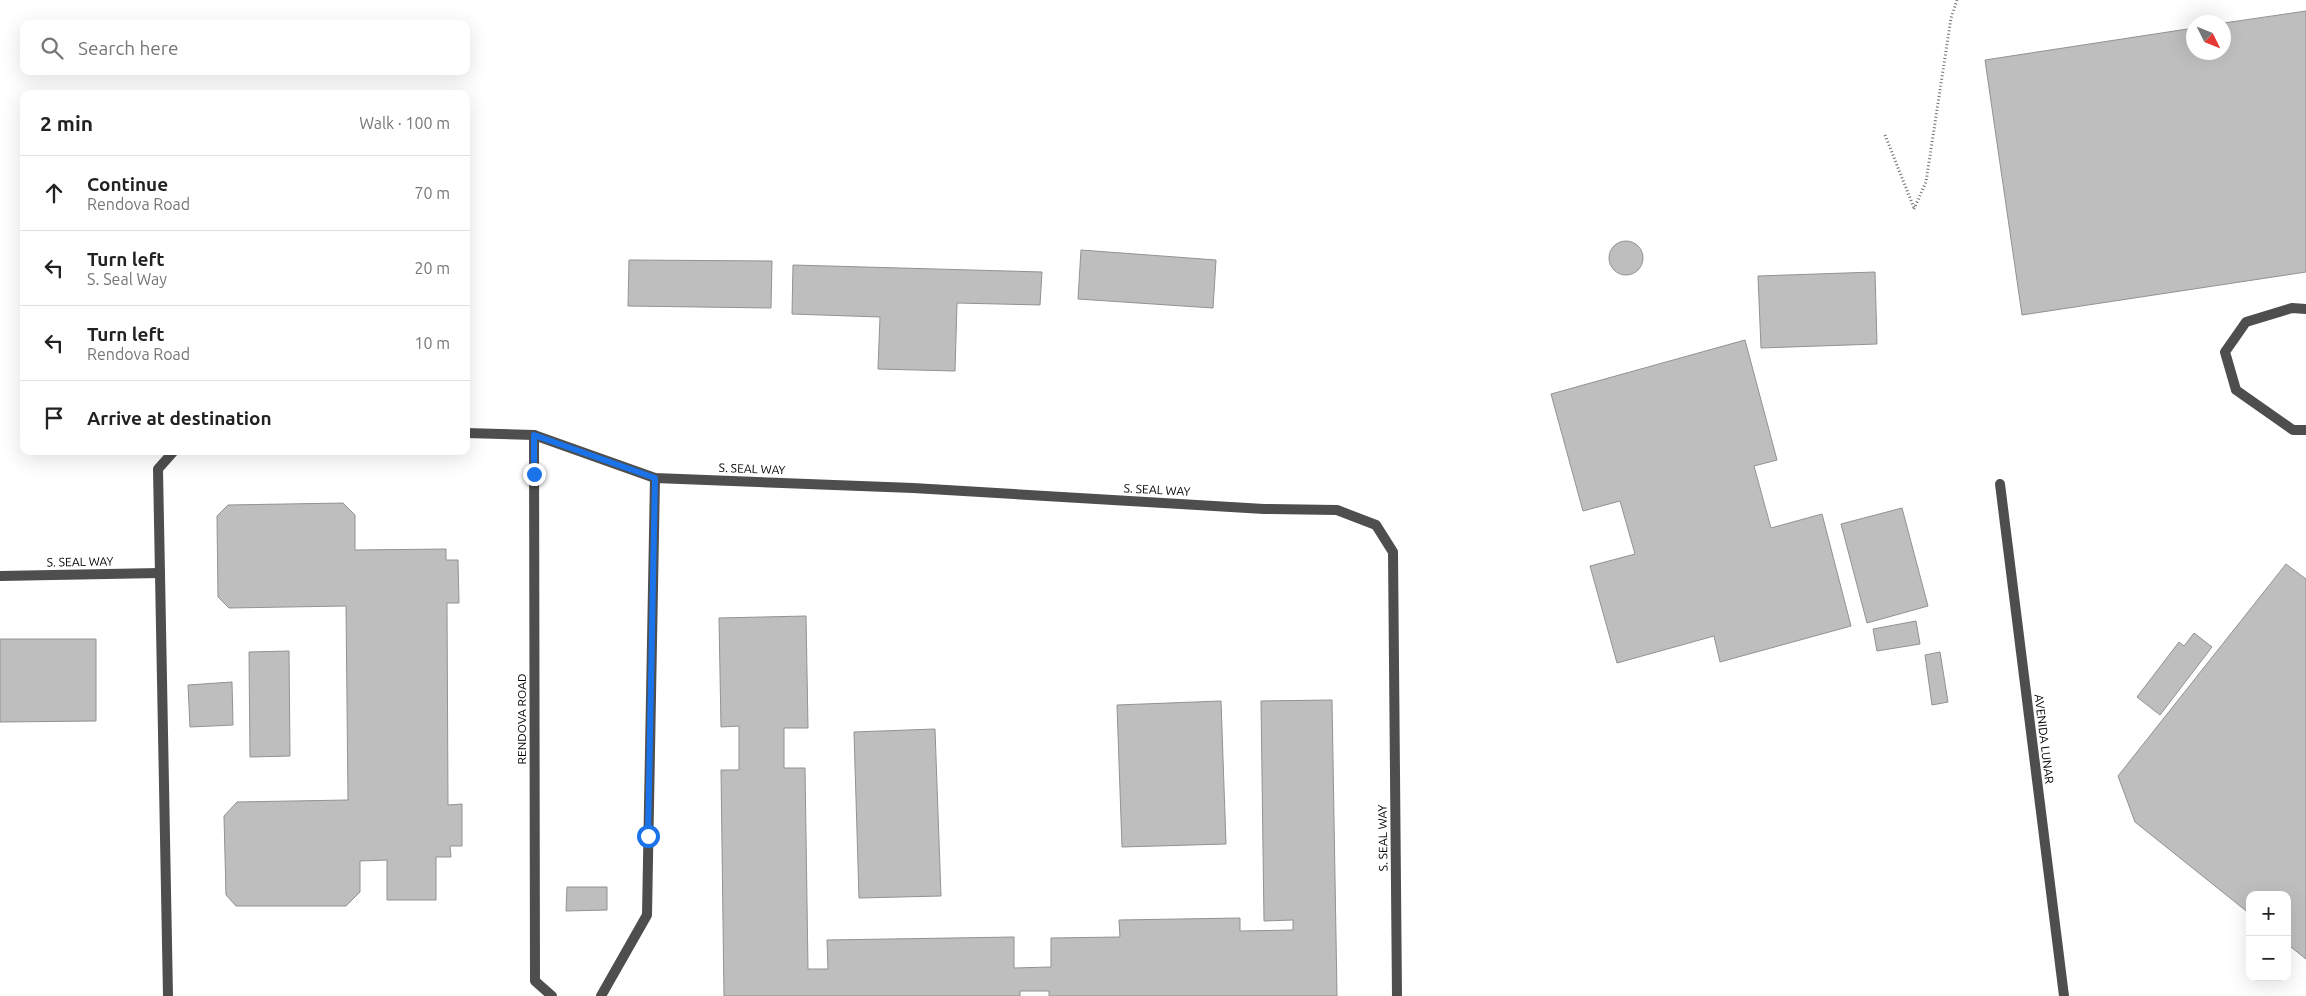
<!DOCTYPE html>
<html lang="en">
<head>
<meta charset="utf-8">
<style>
	:root { --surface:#fff; --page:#f2f2f2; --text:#222; --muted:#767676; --line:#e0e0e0 }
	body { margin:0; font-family:Ubuntu,sans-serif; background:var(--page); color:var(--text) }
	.controls { position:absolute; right:15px; bottom:15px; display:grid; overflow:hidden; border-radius:10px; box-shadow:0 5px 20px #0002 }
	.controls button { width:45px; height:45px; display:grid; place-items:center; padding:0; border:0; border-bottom:1px solid var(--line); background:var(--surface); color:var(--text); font:25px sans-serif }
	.compass { position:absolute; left:2186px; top:15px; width:45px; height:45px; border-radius:50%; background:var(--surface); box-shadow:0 5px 20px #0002; rotate:133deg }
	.stop { position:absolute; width:15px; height:15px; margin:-11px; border:4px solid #1a73e8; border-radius:50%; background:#fff }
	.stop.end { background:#1a73e8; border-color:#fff; box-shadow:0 1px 5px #0008 }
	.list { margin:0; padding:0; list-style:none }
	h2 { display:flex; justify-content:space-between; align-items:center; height:65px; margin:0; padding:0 20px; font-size:21px }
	h2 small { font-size:16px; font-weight:400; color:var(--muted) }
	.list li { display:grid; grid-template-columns:32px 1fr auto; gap:15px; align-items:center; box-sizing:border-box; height:75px; padding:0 20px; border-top:1px solid var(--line) }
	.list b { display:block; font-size:19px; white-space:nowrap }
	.list p { margin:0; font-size:16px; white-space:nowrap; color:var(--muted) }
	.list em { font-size:16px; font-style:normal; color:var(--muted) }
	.icon { flex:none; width:28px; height:28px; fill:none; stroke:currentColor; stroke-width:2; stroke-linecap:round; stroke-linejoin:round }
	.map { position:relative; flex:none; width:2306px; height:996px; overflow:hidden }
	.search { position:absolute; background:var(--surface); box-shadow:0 5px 20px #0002; left:20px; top:20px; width:450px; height:55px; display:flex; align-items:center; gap:12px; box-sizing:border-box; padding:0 18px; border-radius:10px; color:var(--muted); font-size:19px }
	.panel { position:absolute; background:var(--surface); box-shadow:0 5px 20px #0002; left:20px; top:90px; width:450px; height:365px; border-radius:10px }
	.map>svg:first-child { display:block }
</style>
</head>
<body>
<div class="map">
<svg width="2306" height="996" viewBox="0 0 2306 996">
	<rect width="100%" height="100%" fill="#fff"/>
	<g fill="#bebebe" stroke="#929292">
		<path d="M2306,11v261l-284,43 -37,-255 209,-32v24h30v-29z"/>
		<circle cx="1626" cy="258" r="17"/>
		<path d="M1081,250l135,10 -3,48 -135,-9z"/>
		<path d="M629,260l143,1 -1,47 -143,-2z"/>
		<path d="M793,265l249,7 -2,33 -83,-2 -2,68 -77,-2 2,-52 -88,-3z"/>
		<path d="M1875,272l2,72 -116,4 -3,-72z"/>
		<path d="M1745,340l32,120 -23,6 17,62 51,-14 29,112 -131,36 -6,-26 -97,27 -27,-97 45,-12 -15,-53 -37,10 -32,-117z"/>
		<path d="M343,503l12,12v35l91,-1v11h12l1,43h-12l1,202 14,-1v42h-12l1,11h-15v43h-49v-40l-27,1v31l-14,14h-110l-10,-11 -2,-79 13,-14 111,-2 -2,-194 -117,2 -11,-11 -1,-81 11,-11z"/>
		<path d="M1902,508l26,98 -61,17 -26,-99z"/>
		<path d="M2286,564l20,15v380l-19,-15v-49h-37v19l-115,-92 -17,-46z"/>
		<path d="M806,616l2,112h-24v40h21l3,201h20l-1,-29 187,-3v31l37,-1v-29l69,-1 -1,-17 121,-2v13l53,-1v-10l-29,1 -3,-220 71,-1 5,296h-288v-5h-29v5h-296l-3,-226h18v-44l-18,1 -2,-109z"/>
		<path d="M1916,621l4,23 -43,7 -4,-22z"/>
		<path d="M2194,633l18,14 -52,68 -23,-18 42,-55 5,4z"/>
		<path d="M0,639h96v82l-96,1z"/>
		<path d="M289,651l1,105 -40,1 -1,-105z"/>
		<path d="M1940,652l8,50 -16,3 -7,-50z"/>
		<path d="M232,682l1,43 -43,2 -2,-42z"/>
		<path d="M1221,701l5,143 -104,3 -5,-142z"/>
		<path d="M935,729l6,167 -82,2 -5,-166z"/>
		<path d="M567,887h40v23l-41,1z"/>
	</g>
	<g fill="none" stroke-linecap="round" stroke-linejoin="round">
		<g stroke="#707070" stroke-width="3" stroke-dasharray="1 2.5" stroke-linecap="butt">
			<path d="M1885,135l29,73"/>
			<path d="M1914,209l12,-27 25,-164 6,-18"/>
		</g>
		<g stroke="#4e4e4e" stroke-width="10">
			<path d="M466,433l68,2 121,43 258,10 351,21 73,1 39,15 17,27 4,444"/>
			<path d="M0,576l160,-3"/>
			<path d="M168,996l-10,-527 16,-18"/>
		</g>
		<g stroke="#4e4e4e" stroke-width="10">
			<path d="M2306,309l-14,-1 -46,14 -21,30 11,38 57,40h13"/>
			<path d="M534,435l1,546 17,15"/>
			<path d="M2000,484l64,512"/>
			<path d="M601,996l46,-81 8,-437"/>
		</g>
	</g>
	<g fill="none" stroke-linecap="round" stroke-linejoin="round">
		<path stroke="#1a73e8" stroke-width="6" d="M534,474v-39l121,43 -7,358"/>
	</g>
	<g text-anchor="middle" stroke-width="4.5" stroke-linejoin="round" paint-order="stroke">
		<g font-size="12" fill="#000" stroke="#fff">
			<text transform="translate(752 469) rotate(2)" y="4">S. SEAL WAY</text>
			<text transform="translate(1157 490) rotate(3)" y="4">S. SEAL WAY</text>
			<text transform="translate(80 562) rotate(-1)" y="4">S. SEAL WAY</text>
			<text transform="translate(522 719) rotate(-90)" y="4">RENDOVA ROAD</text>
			<text transform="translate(2044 739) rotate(83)" y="4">AVENIDA LUNAR</text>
			<text transform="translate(1383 838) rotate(-91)" y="4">S. SEAL WAY</text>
		</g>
	</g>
</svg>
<div class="controls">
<button>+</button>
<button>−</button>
</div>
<svg class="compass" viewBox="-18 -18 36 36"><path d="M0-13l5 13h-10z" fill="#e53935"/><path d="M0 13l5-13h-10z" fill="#767676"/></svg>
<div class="stop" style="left:648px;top:836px"></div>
<div class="stop end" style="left:534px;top:474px"></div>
<div class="search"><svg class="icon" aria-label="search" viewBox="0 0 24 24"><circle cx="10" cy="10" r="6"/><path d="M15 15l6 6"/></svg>Search here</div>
<section class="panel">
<h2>2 min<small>Walk · 100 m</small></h2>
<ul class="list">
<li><svg class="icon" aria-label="ahead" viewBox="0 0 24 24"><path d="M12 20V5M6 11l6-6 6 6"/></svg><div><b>Continue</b><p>Rendova Road</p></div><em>70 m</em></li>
<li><svg class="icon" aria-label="left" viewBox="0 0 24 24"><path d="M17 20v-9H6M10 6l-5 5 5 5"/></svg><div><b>Turn left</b><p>S. Seal Way</p></div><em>20 m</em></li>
<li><svg class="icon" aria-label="left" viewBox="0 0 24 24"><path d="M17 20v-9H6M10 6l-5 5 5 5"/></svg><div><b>Turn left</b><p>Rendova Road</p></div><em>10 m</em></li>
<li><svg class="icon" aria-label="arrive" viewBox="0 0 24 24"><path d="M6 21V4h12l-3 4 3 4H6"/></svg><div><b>Arrive at destination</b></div></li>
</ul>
</section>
</div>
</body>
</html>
